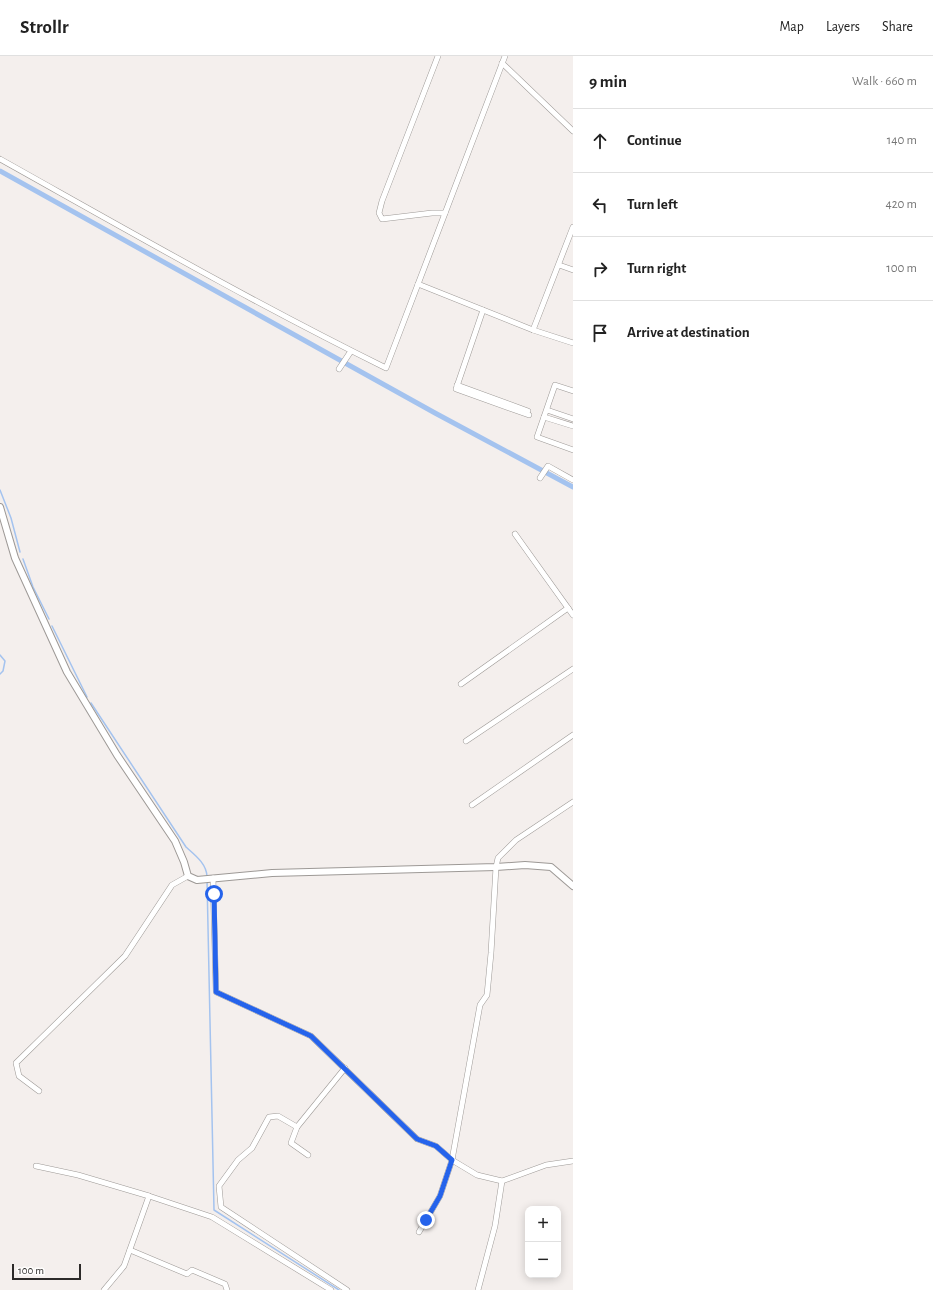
<!DOCTYPE html>
<html lang="en">
<head>
<meta charset="utf-8">
<style>
	:root { --surface:#fff; --page:#f2f2f2; --text:#222; --muted:#767676; --line:#e0e0e0 }
	body { margin:0; font-family:"Alegreya Sans",sans-serif; background:var(--page); color:var(--text) }
	.controls { position:absolute; right:12px; bottom:12px; display:grid; overflow:hidden; border-radius:8px; box-shadow:0 2px 10px #0003 }
	.controls button { width:36px; height:36px; display:grid; place-items:center; padding:0; border:0; border-bottom:1px solid var(--line); background:var(--surface); color:var(--text); font:20px sans-serif }
	.scale { position:absolute; left:12px; bottom:10px; width:69px; box-sizing:border-box; padding-left:4px; border:2px solid #2c2a29; border-top:0; font-size:11px; line-height:14px; white-space:nowrap; color:#2c2a29; -webkit-text-stroke:3px #fffefd; paint-order:stroke }
	.stop { position:absolute; width:12px; height:12px; margin:-9px; border:3px solid #2563eb; border-radius:50%; background:#fff }
	.stop.end { background:#2563eb; border-color:#fff; box-shadow:0 1px 4px #0008 }
	.list { margin:0; padding:0; list-style:none }
	h2 { display:flex; justify-content:space-between; align-items:center; height:52px; margin:0; padding:0 16px; font-size:17px }
	h2 small { font-size:13px; font-weight:400; color:var(--muted) }
	.list li { display:grid; grid-template-columns:26px 1fr auto; gap:12px; align-items:center; box-sizing:border-box; height:64px; padding:0 16px; border-top:1px solid var(--line) }
	.list b { display:block; font-size:15px; white-space:nowrap }
	.list em { font-size:13px; font-style:normal; color:var(--muted) }
	.icon { flex:none; width:22px; height:22px; fill:none; stroke:currentColor; stroke-width:2; stroke-linecap:round; stroke-linejoin:round }
	.map { position:relative; flex:none; width:573px; height:1234px; overflow:hidden }
	header { display:flex; align-items:center; gap:24px; box-sizing:border-box; height:56px; padding:0 20px; background:var(--surface); border-bottom:1px solid var(--line) }
	header strong { font-size:19px }
	nav { display:flex; gap:22px; margin-inline-start:auto; font-size:14px }
	main { display:flex }
	aside { flex:1; background:var(--surface) }
	.map>svg:first-child { display:block }
</style>
</head>
<body>
<header>
<strong>Strollr</strong>
<nav><a>Map</a><a>Layers</a><a>Share</a></nav>
</header>
<main>
<div class="map">
<svg width="573" height="1234" viewBox="0 0 573 1234">
	<rect width="100%" height="100%" fill="#f4efed"/>
	<g fill="none" stroke-linecap="round" stroke-linejoin="round">
		<g stroke="#a4c3ef" stroke-width="1.5">
			<path d="M0,434l11,28 9,34"/>
			<path d="M23,503l10,28 16,32"/>
			<path d="M52,570l35,71"/>
			<path d="M0,599l5,6 -2,10 -3,3"/>
			<path d="M91,647l95,144c9,8 21,17 21,30"/>
			<path d="M207,824l7,330 125,80"/>
		</g>
		<path stroke="#a4c3ef" stroke-width="5" d="M0,115l435,242 138,74"/>
		<g stroke="#9d9996" stroke-width="6">
			<g id="minor">
				<path d="M438,0l-56,145 -3,12 3,6 50,-6h13"/>
				<path d="M502,7l71,68"/>
				<path d="M0,103c127,71 254,144 386,209l119,-312"/>
				<path d="M559,209l14,5"/>
				<path d="M418,228l115,46 40,13"/>
				<path d="M483,254l-27,79 73,26"/>
				<path d="M533,274l40,-103"/>
				<path d="M339,313l12,-18"/>
				<path d="M457,329l71,26"/>
				<path d="M573,335l-18,-6 -18,52 36,13"/>
				<path d="M547,354l26,9"/>
				<path d="M544,361l29,9"/>
				<path d="M540,422l8,-12 25,14"/>
				<path d="M515,478l58,81"/>
				<path d="M461,628l107,-76"/>
				<path d="M466,685l107,-72"/>
				<path d="M472,749l101,-70"/>
				<path d="M213,822l3,114 95,44 106,103 19,7 16,14 25,15 25,6 44,-16 27,-4"/>
				<path d="M39,1035l-20,-15 -3,-13 109,-107 47,-71 16,-9"/>
				<path d="M297,1071l-19,-11 -9,1 -17,31 -14,12 -19,26 2,21 126,83"/>
				<path d="M308,1099l-17,-12 6,-16 48,-59"/>
				<path d="M36,1110l42,9 71,21 63,21 119,73"/>
				<path d="M419,1176l21,-36 12,-36 28,-155 7,-10 4,-42 5,-86 2,-9 18,-18 57,-38"/>
				<path d="M130,1194l57,24 5,-4 33,14 2,6"/>
				<path d="M104,1234l20,-24 25,-70"/>
				<path d="M478,1234l17,-64 7,-45"/>
			</g>
		</g>
		<g stroke="#9d9996" stroke-width="8">
			<path id="tertiary" d="M0,451l15,51 52,114 50,83 58,86 9,21 4,14 9,4 75,-7 224,-6 29,-2 26,2 22,19"/>
		</g>
		<use href="#minor" stroke="#fff" stroke-width="5"/>
		<use href="#tertiary" stroke="#fff" stroke-width="6"/>
	</g>
	<g fill="none" stroke-linecap="round" stroke-linejoin="round">
		<path stroke="#2563eb" stroke-width="5" d="M214,838l2,98 95,44 106,103 19,7 16,14 -12,36 -14,24"/>
	</g>
</svg>
<div class="controls">
<button>+</button>
<button>−</button>
</div>
<div class="scale">100 m</div>
<div class="stop" style="left:214px;top:838px"></div>
<div class="stop end" style="left:426px;top:1164px"></div>
</div>
<aside>
<h2>9 min<small>Walk · 660 m</small></h2>
<ul class="list">
<li><svg class="icon" aria-label="ahead" viewBox="0 0 24 24"><path d="M12 20V5M6 11l6-6 6 6"/></svg><div><b>Continue</b></div><em>140 m</em></li>
<li><svg class="icon" aria-label="left" viewBox="0 0 24 24"><path d="M17 20v-9H6M10 6l-5 5 5 5"/></svg><div><b>Turn left</b></div><em>420 m</em></li>
<li><svg class="icon" aria-label="right" viewBox="0 0 24 24"><path d="M7 20v-9h11M14 6l5 5-5 5"/></svg><div><b>Turn right</b></div><em>100 m</em></li>
<li><svg class="icon" aria-label="arrive" viewBox="0 0 24 24"><path d="M6 21V4h12l-3 4 3 4H6"/></svg><div><b>Arrive at destination</b></div></li>
</ul>
</aside>
</main>
</body>
</html>
